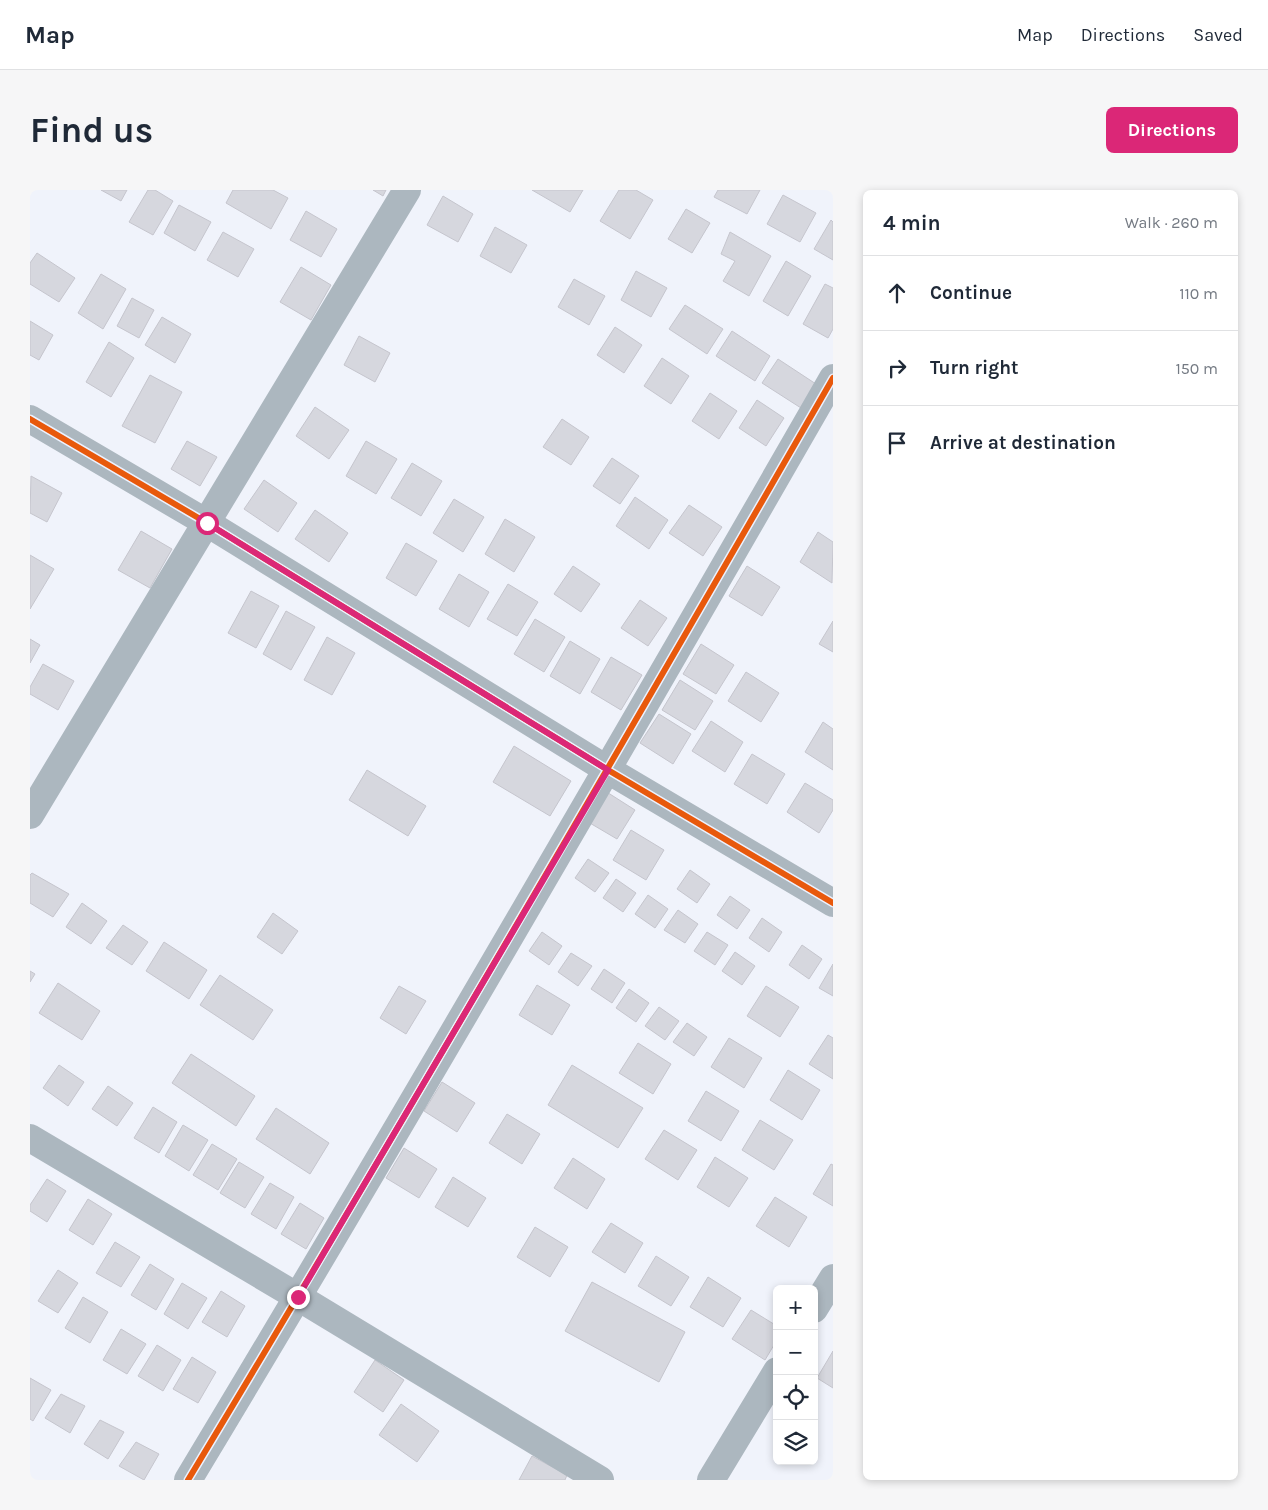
<!DOCTYPE html>
<html lang="en">
<head>
<meta charset="utf-8">
<style>
	:root { --surface:#fff; --page:#f6f6f7; --text:#1f2937; --muted:#747a83; --line:#e0e1e3; --accent:#db2777 }
	body { margin:0; font-family:Karla,sans-serif; background:var(--page); color:var(--text) }
	.controls { position:absolute; right:15px; bottom:15px; display:grid; overflow:hidden; border-radius:8px; box-shadow:0 2px 8px #0003 }
	.controls button { width:45px; height:45px; display:grid; place-items:center; padding:0; border:0; border-bottom:1px solid var(--line); background:var(--surface); color:var(--text); font:25px sans-serif }
	.stop { position:absolute; width:15px; height:15px; margin:-11px; border:4px solid #db2777; border-radius:50%; background:#fff }
	.stop.end { background:#db2777; border-color:#fff; box-shadow:0 1px 5px #0008 }
	.list { margin:0; padding:0; list-style:none }
	h2 { display:flex; justify-content:space-between; align-items:center; height:65px; margin:0; padding:0 20px; font-size:21px }
	h2 small { font-size:16px; font-weight:400; color:var(--muted) }
	.list li { display:grid; grid-template-columns:32px 1fr auto; gap:15px; align-items:center; box-sizing:border-box; height:75px; padding:0 20px; border-top:1px solid var(--line) }
	.list b { display:block; font-size:19px; white-space:nowrap }
	.list em { font-size:16px; font-style:normal; color:var(--muted) }
	.icon { flex:none; width:28px; height:28px; fill:none; stroke:currentColor; stroke-width:2; stroke-linecap:round; stroke-linejoin:round }
	.map { position:relative; flex:none; width:803px; height:1290px; overflow:hidden; border-radius:8px }
	header { display:flex; align-items:center; gap:30px; box-sizing:border-box; height:70px; padding:0 25px; background:var(--surface); border-bottom:1px solid var(--line) }
	header strong { font-size:24px }
	nav { display:flex; gap:28px; margin-inline-start:auto; font-size:18px }
	.intro { display:flex; align-items:center; justify-content:space-between; box-sizing:border-box; height:120px; padding:0 30px }
	h1 { margin:0; font-size:35px }
	.button { padding:12px 22px; border-radius:8px; background:var(--accent); color:#fff; font-size:18px; font-weight:700 }
	main { display:flex; gap:30px; padding:0 30px }
	aside { flex:1; background:var(--surface); border-radius:8px; box-shadow:0 2px 8px #0003 }
	.map>svg:first-child { display:block }
</style>
</head>
<body>
<header>
<strong>Map</strong>
<nav><a>Map</a><a>Directions</a><a>Saved</a></nav>
</header>
<div class="intro"><h1>Find us</h1><a class="button">Directions</a></div>
<main>
<div class="map">
<svg width="803" height="1290" viewBox="0 0 803 1290">
	<rect width="100%" height="100%" fill="#f0f3fb"/>
	<g fill="#d6d7de" stroke="#c5c5cd">
		<path d="M71,0h26l-6,11z"/>
		<path d="M118,0h7l18,11 -20,34 -24,-13z"/>
		<path d="M203,0h40l15,8 -17,31 -45,-26z"/>
		<path d="M343,0h13l-3,6z"/>
		<path d="M502,0h51l-13,22z"/>
		<path d="M589,0h17l17,10 -23,39 -30,-18z"/>
		<path d="M688,0h42l-13,24 -33,-17z"/>
		<path d="M753,5l33,18 -16,29 -33,-18z"/>
		<path d="M413,6l30,18 -15,28 -31,-17z"/>
		<path d="M149,15l32,17 -16,29 -31,-18z"/>
		<path d="M656,19l24,14 -18,30 -24,-14z"/>
		<path d="M276,21l31,18 -16,28 -31,-17z"/>
		<path d="M801,30l2,2v38l-19,-11z"/>
		<path d="M465,37l32,18 -16,28 -31,-17z"/>
		<path d="M193,42l31,17 -16,28 -31,-17z"/>
		<path d="M700,42l41,24 -22,40 -26,-15 12,-20 -14,-7z"/>
		<path d="M7,63l38,25 -16,24 -29,-18v-21z"/>
		<path d="M756,71l25,15 -23,40 -25,-15z"/>
		<path d="M271,77l30,18 -20,35 -31,-18z"/>
		<path d="M606,81l31,17 -16,29 -30,-17z"/>
		<path d="M71,84l25,15 -23,40 -25,-16z"/>
		<path d="M544,89l31,17 -16,29 -31,-18z"/>
		<path d="M795,94l8,4v41l-5,9 -25,-14z"/>
		<path d="M102,108l22,12 -15,28 -22,-12z"/>
		<path d="M655,115l38,24 -16,25 -38,-25z"/>
		<path d="M132,127l29,17 -16,29 -30,-18z"/>
		<path d="M0,131l23,14 -14,25 -9,-5z"/>
		<path d="M585,137l27,18 -18,28 -27,-18z"/>
		<path d="M702,141l38,25 -15,25 -39,-25z"/>
		<path d="M329,146l31,17 -15,29 -31,-17z"/>
		<path d="M79,152l25,16 -23,39 -25,-15z"/>
		<path d="M632,168l27,18 -18,28 -27,-18z"/>
		<path d="M748,169l38,25 -15,24 -39,-25z"/>
		<path d="M120,185l32,17 -27,51 -33,-17z"/>
		<path d="M680,203l27,18 -18,28 -27,-18z"/>
		<path d="M727,210l27,18 -18,28 -27,-18z"/>
		<path d="M285,217l34,23 -20,29 -33,-23z"/>
		<path d="M532,229l27,18 -18,28 -28,-18z"/>
		<path d="M157,251l30,16 -17,29 -29,-17z"/>
		<path d="M336,251l31,18 -21,35 -30,-18z"/>
		<path d="M582,268l27,18 -19,28 -27,-18z"/>
		<path d="M382,273l30,18 -21,35 -30,-18z"/>
		<path d="M1,286l31,17 -15,29 -17,-9z"/>
		<path d="M234,290l33,23 -19,29 -34,-23z"/>
		<path d="M605,307l33,23 -19,29 -33,-23z"/>
		<path d="M424,309l30,18 -21,35 -30,-19z"/>
		<path d="M659,315l33,22 -19,29 -34,-23z"/>
		<path d="M285,320l33,23 -19,29 -34,-23z"/>
		<path d="M475,329l30,18 -21,35 -29,-18z"/>
		<path d="M111,341l31,18 -22,39 -32,-18z"/>
		<path d="M788,342l15,10 -1,41 -32,-21z"/>
		<path d="M376,353l31,18 -21,35 -30,-18z"/>
		<path d="M0,365l24,14 -24,40z"/>
		<path d="M543,376l27,18 -19,28 -27,-18z"/>
		<path d="M717,376l33,21 -18,29 -33,-20z"/>
		<path d="M429,384l30,18 -20,35 -30,-18z"/>
		<path d="M478,394l30,18 -21,34 -30,-17z"/>
		<path d="M221,401l28,15 -23,42 -28,-15z"/>
		<path d="M610,410l27,18 -19,28 -27,-18z"/>
		<path d="M256,421l29,16 -24,43 -28,-16z"/>
		<path d="M505,429l30,18 -21,35 -30,-18z"/>
		<path d="M803,431v31l-14,-8z"/>
		<path d="M297,447l28,16 -23,42 -28,-15z"/>
		<path d="M0,449l10,6 -10,18z"/>
		<path d="M540,451l30,18 -20,35 -30,-18z"/>
		<path d="M671,454l33,21 -18,29 -33,-20z"/>
		<path d="M581,467l31,18 -21,35 -30,-18z"/>
		<path d="M13,474l31,17 -16,29 -28,-16v-7z"/>
		<path d="M716,482l33,21 -18,29 -33,-21z"/>
		<path d="M650,490l33,21 -18,29 -33,-20z"/>
		<path d="M629,524l32,20 -18,30 -33,-21z"/>
		<path d="M681,531l32,21 -18,30 -33,-21z"/>
		<path d="M793,532l10,7v41l-28,-18z"/>
		<path d="M484,556l57,35 -21,35 -57,-34z"/>
		<path d="M722,564l33,20 -18,30 -33,-20z"/>
		<path d="M337,580l59,36 -18,30 -59,-36z"/>
		<path d="M775,593l28,17v10l-14,23 -32,-21z"/>
		<path d="M572,599l33,21 -18,29 -34,-20z"/>
		<path d="M601,640l33,20 -18,30 -33,-20z"/>
		<path d="M558,669l21,14 -14,19 -20,-14z"/>
		<path d="M660,680l20,14 -13,19 -20,-14z"/>
		<path d="M2,683l37,21 -16,23 -23,-14v-28z"/>
		<path d="M586,689l20,14 -13,19 -20,-14z"/>
		<path d="M618,705l20,14 -13,19 -20,-14z"/>
		<path d="M700,706l20,14 -13,19 -20,-14z"/>
		<path d="M52,713l25,18 -16,23 -25,-17z"/>
		<path d="M648,720l20,14 -13,19 -21,-13z"/>
		<path d="M243,723l25,18 -16,23 -25,-17z"/>
		<path d="M732,728l20,14 -13,20 -20,-14z"/>
		<path d="M93,735l25,17 -16,23 -26,-17z"/>
		<path d="M512,742l20,14 -13,19 -20,-14z"/>
		<path d="M677,742l21,13 -13,20 -21,-14z"/>
		<path d="M134,752l43,28 -18,29 -43,-28z"/>
		<path d="M772,755l20,14 -13,20 -20,-14z"/>
		<path d="M705,762l20,14 -13,19 -20,-14z"/>
		<path d="M541,763l21,13 -14,20 -20,-14z"/>
		<path d="M803,774v32l-14,-8z"/>
		<path d="M574,779l21,14 -13,20 -21,-14z"/>
		<path d="M0,781l5,3 -5,8z"/>
		<path d="M190,785l53,35 -20,30 -53,-35z"/>
		<path d="M28,793l42,28 -18,29 -43,-27z"/>
		<path d="M507,795l33,20 -18,30 -33,-20z"/>
		<path d="M369,796l27,15 -20,33 -26,-16z"/>
		<path d="M736,796l33,21 -19,30 -33,-21z"/>
		<path d="M599,799l20,14 -13,19 -20,-14z"/>
		<path d="M629,817l20,14 -14,19 -20,-14z"/>
		<path d="M657,833l20,14 -13,19 -21,-14z"/>
		<path d="M798,845l5,3v41l-24,-15z"/>
		<path d="M699,848l33,20 -18,30 -33,-21z"/>
		<path d="M608,853l33,21 -18,30 -34,-21z"/>
		<path d="M161,864l64,42 -19,30 -64,-43z"/>
		<path d="M29,875l25,17 -16,24 -25,-18z"/>
		<path d="M542,875l71,43 -25,40 -70,-43z"/>
		<path d="M758,880l32,20 -18,30 -32,-20z"/>
		<path d="M412,892l33,21 -18,29 -33,-21z"/>
		<path d="M78,896l25,17 -16,23 -25,-17z"/>
		<path d="M676,901l33,20 -18,30 -33,-20z"/>
		<path d="M123,917l24,15 -18,31 -25,-15z"/>
		<path d="M246,918l53,35 -19,31 -54,-35z"/>
		<path d="M477,924l33,20 -18,30 -33,-21z"/>
		<path d="M730,930l33,20 -19,30 -32,-20z"/>
		<path d="M153,935l25,15 -19,31 -24,-15z"/>
		<path d="M634,940l33,20 -19,30 -33,-21z"/>
		<path d="M182,954l25,15 -19,31 -25,-15z"/>
		<path d="M374,958l33,21 -18,29 -33,-20z"/>
		<path d="M685,967l33,21 -19,29 -32,-20z"/>
		<path d="M543,968l32,21 -18,30 -33,-21z"/>
		<path d="M209,972l25,15 -19,31 -25,-15z"/>
		<path d="M801,974l2,1v41l-20,-12z"/>
		<path d="M423,987l33,21 -18,29 -33,-20z"/>
		<path d="M17,989l19,12 -19,31 -17,-11v-6z"/>
		<path d="M240,993l24,14 -18,32 -25,-15z"/>
		<path d="M745,1007l32,20 -18,30 -33,-21z"/>
		<path d="M58,1009l24,15 -19,31 -24,-15z"/>
		<path d="M270,1013l24,15 -18,31 -25,-15z"/>
		<path d="M581,1033l32,20 -18,30 -33,-21z"/>
		<path d="M505,1037l33,20 -18,30 -33,-20z"/>
		<path d="M85,1052l25,15 -19,30 -25,-14z"/>
		<path d="M626,1066l33,21 -18,29 -33,-20z"/>
		<path d="M120,1074l24,15 -18,31 -25,-15z"/>
		<path d="M28,1080l20,13 -20,30 -20,-12z"/>
		<path d="M678,1087l33,21 -18,29 -33,-20z"/>
		<path d="M562,1092l93,50 -26,50 -94,-51z"/>
		<path d="M152,1093l25,15 -19,31 -24,-15z"/>
		<path d="M191,1101l24,15 -18,31 -25,-15z"/>
		<path d="M53,1107l25,15 -18,31 -25,-15z"/>
		<path d="M721,1120l26,16v14l-12,20 -33,-21z"/>
		<path d="M91,1139l25,15 -19,30 -24,-14z"/>
		<path d="M127,1155l24,15 -18,31 -25,-15z"/>
		<path d="M803,1161v37l-16,-10z"/>
		<path d="M162,1167l24,15 -18,31 -25,-14z"/>
		<path d="M345,1170l29,20 -21,32 -29,-20z"/>
		<path d="M0,1188l21,12 -18,31 -3,-2z"/>
		<path d="M31,1204l24,12 -15,27 -25,-15z"/>
		<path d="M371,1214l38,27 -22,31 -38,-27z"/>
		<path d="M70,1230l24,12 -16,27 -24,-15z"/>
		<path d="M106,1252l23,12 -15,26 -25,-14z"/>
		<path d="M502,1266l35,19 -2,5h-46z"/>
	</g>
	<g fill="none" stroke-linecap="round" stroke-linejoin="round">
		<g stroke="#acb7bf" stroke-width="28">
			<path d="M0,229l177,104 401,247 225,133"/>
			<path d="M0,625l377,-625"/>
			<path d="M0,948l268,159 302,183"/>
			<path d="M784,1119l19,-31"/>
			<path d="M158,1290c220,-365 433,-733 645,-1102"/>
			<path d="M681,1290l66,-109"/>
		</g>
		<g stroke="#ecf2ff" stroke-width="9">
			<g id="cycleway">
				<path d="M0,229l177,104 401,247 225,133"/>
				<path d="M158,1290c220,-365 433,-733 645,-1102"/>
			</g>
		</g>
		<use href="#cycleway" stroke="#e8590c" stroke-width="6"/>
	</g>
	<g fill="none" stroke-linecap="round" stroke-linejoin="round">
		<path stroke="#db2777" stroke-width="6" d="M177,333l401,247 -310,527"/>
	</g>
</svg>
<div class="controls">
<button>+</button>
<button>−</button>
<button><svg class="icon" aria-label="locate" viewBox="0 0 24 24"><circle cx="12" cy="12" r="6"/><path d="M12 2v4M12 18v4M2 12h4M18 12h4"/></svg></button>
<button><svg class="icon" aria-label="layers" viewBox="0 0 24 24"><path d="M12 4l9 5-9 5-9-5zM3 14l9 5 9-5"/></svg></button>
</div>
<div class="stop" style="left:177px;top:333px"></div>
<div class="stop end" style="left:268px;top:1107px"></div>
</div>
<aside>
<h2>4 min<small>Walk · 260 m</small></h2>
<ul class="list">
<li><svg class="icon" aria-label="ahead" viewBox="0 0 24 24"><path d="M12 20V5M6 11l6-6 6 6"/></svg><div><b>Continue</b></div><em>110 m</em></li>
<li><svg class="icon" aria-label="right" viewBox="0 0 24 24"><path d="M7 20v-9h11M14 6l5 5-5 5"/></svg><div><b>Turn right</b></div><em>150 m</em></li>
<li><svg class="icon" aria-label="arrive" viewBox="0 0 24 24"><path d="M6 21V4h12l-3 4 3 4H6"/></svg><div><b>Arrive at destination</b></div></li>
</ul>
</aside>
</main>
</body>
</html>
